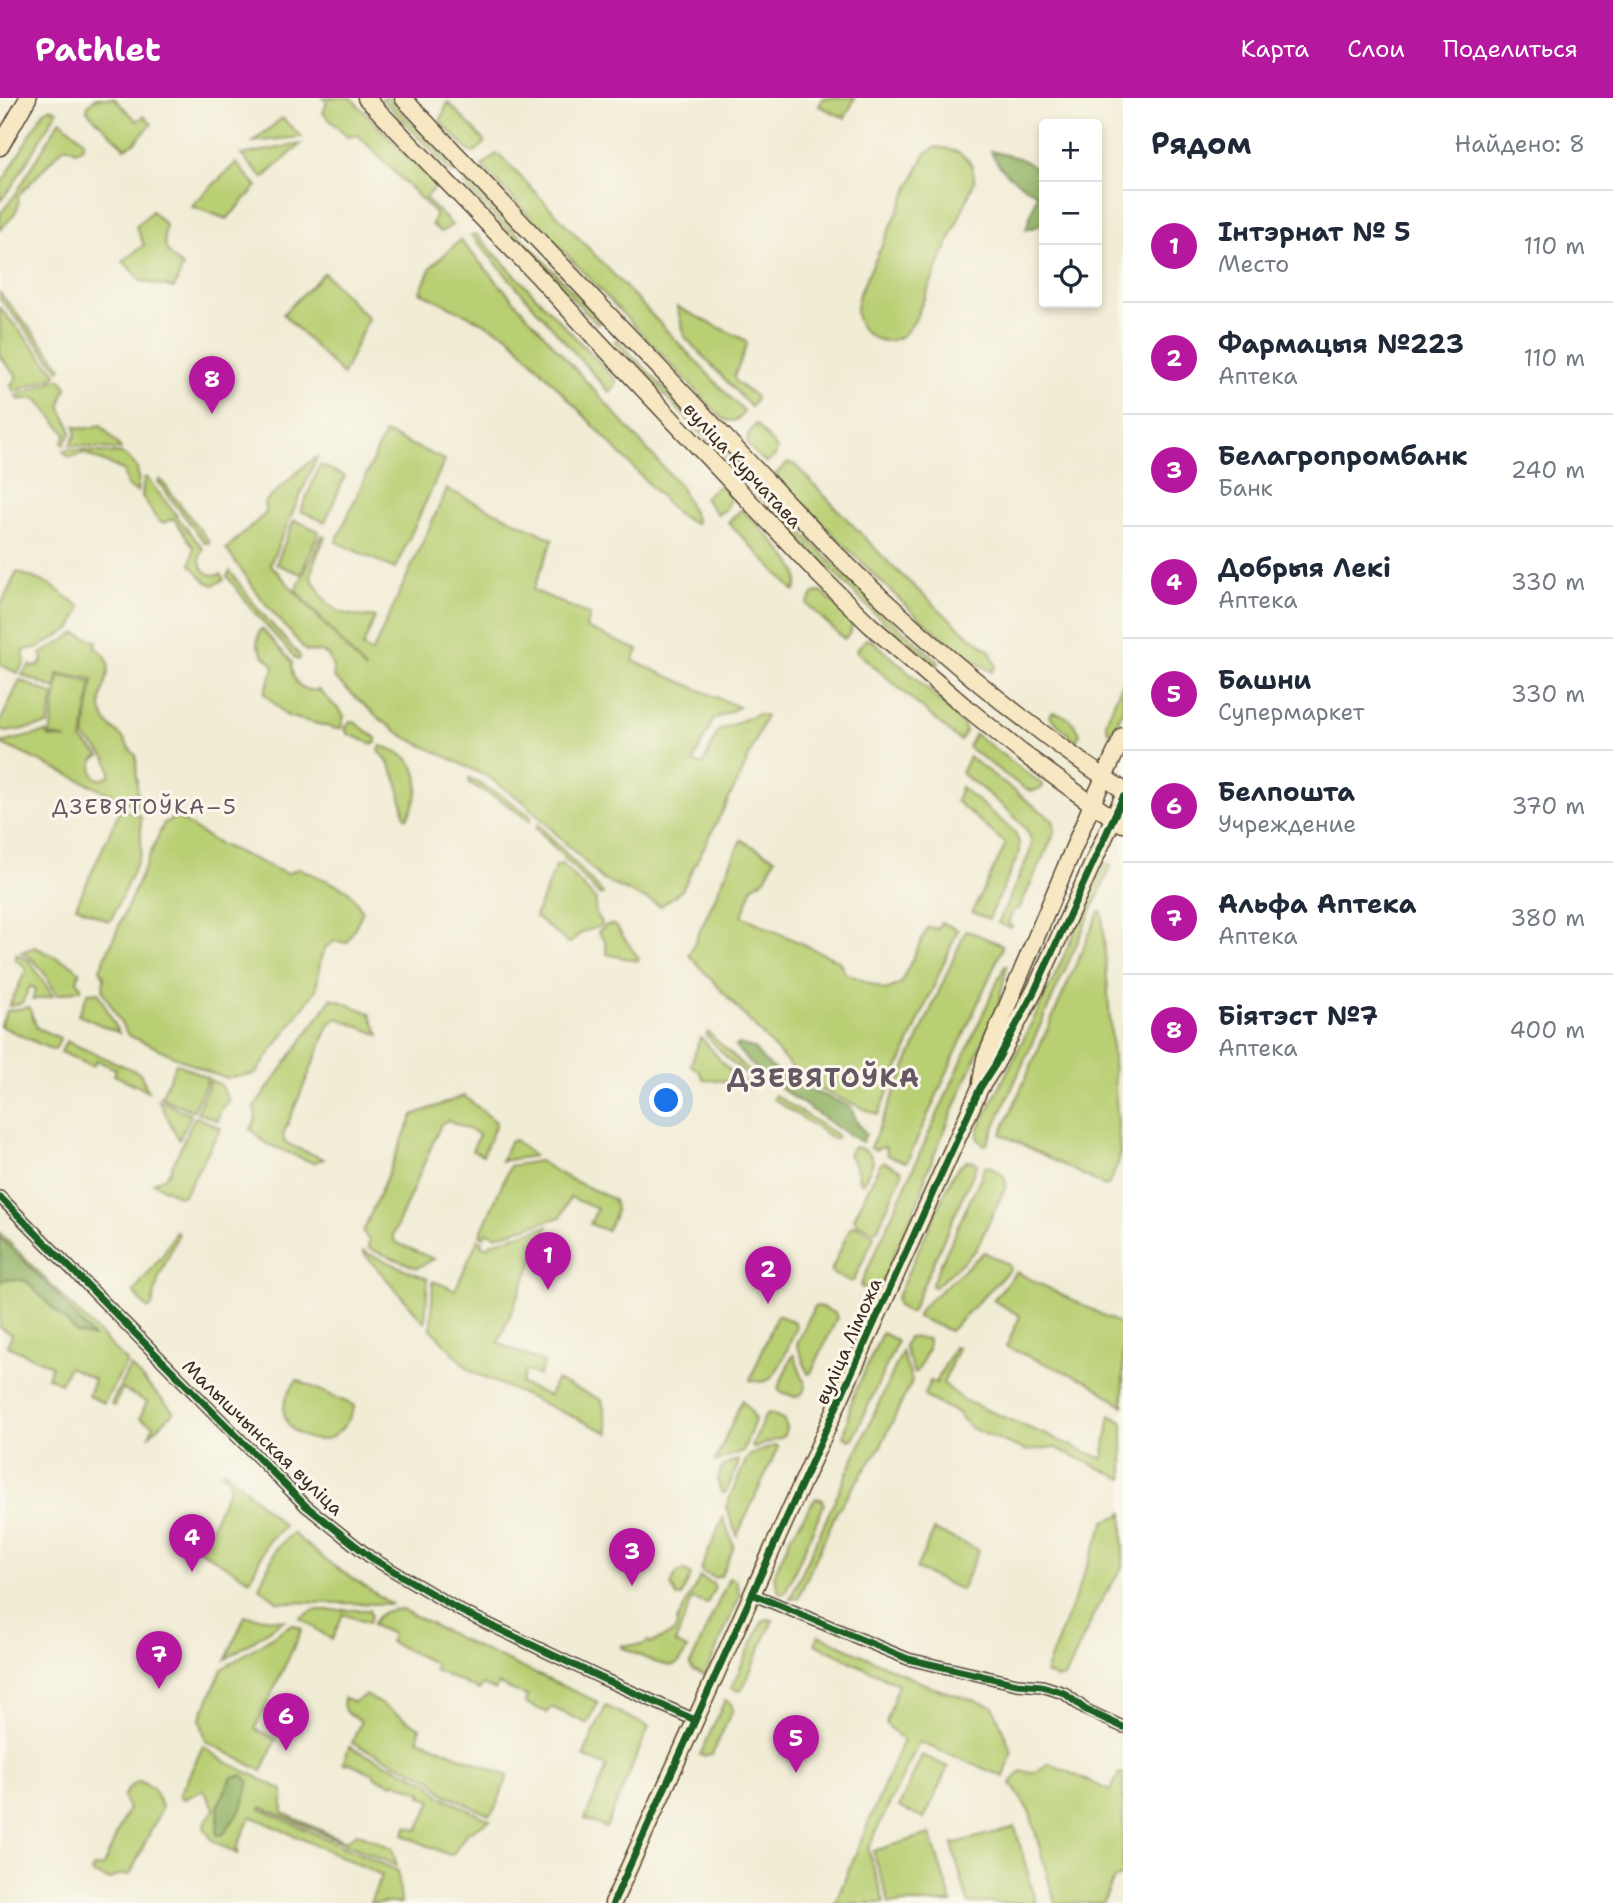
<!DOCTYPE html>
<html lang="ru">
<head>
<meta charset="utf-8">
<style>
	:root { --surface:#fff; --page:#f2f2f3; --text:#1f2937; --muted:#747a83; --line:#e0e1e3; --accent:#b5179e }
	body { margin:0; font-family:"Shantell Sans",sans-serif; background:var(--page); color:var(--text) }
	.controls { position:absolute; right:21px; top:21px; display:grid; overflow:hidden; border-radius:7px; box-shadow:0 4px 10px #0003 }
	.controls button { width:63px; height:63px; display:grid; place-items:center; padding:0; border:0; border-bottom:2px solid var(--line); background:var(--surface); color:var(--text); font:35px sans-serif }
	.you { position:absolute; left:667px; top:1003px; width:24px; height:24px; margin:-18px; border:5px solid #fff; border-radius:50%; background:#1a73e8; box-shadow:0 0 0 10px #1a73e833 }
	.badge { display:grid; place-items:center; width:46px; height:46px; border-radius:50%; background:var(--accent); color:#fff; font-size:23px; font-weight:700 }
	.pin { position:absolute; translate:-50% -58px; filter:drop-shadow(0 2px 4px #0008) }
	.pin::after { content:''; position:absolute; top:37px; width:24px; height:21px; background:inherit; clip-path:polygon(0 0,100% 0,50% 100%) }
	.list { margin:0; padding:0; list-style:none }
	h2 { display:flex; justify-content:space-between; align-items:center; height:91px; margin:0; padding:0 28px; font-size:30px }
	h2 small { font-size:23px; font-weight:400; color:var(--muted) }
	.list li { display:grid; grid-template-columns:46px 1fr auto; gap:21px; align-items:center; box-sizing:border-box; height:112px; padding:0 28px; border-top:2px solid var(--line) }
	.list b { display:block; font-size:26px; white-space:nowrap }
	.list p { margin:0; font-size:23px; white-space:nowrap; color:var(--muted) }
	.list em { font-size:23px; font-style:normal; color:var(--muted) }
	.icon { flex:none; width:38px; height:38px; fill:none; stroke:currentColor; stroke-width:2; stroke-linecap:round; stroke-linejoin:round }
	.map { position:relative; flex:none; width:1123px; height:1805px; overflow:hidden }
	header { display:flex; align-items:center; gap:42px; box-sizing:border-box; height:98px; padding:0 35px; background:var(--accent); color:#fff }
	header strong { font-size:33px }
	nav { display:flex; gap:38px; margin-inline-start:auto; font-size:24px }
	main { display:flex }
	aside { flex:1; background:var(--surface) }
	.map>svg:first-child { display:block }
</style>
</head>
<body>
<header>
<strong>Pathlet</strong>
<nav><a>Карта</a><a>Слои</a><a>Поделиться</a></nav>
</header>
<main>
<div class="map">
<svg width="1123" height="1805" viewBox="0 0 1123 1805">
	<rect width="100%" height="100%" fill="#fbf7ec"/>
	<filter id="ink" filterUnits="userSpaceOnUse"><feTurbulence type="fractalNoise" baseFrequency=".0143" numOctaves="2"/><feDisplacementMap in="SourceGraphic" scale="14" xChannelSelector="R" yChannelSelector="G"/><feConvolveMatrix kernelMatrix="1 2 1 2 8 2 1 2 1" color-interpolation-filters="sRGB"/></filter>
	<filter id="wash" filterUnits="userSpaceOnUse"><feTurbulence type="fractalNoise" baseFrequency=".00686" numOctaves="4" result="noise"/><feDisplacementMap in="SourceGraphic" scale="28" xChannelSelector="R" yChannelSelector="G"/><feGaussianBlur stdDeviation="1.57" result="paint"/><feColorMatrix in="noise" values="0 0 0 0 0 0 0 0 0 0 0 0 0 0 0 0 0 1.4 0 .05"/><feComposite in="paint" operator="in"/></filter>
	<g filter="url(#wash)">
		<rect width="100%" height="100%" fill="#f1ecd4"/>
		<g fill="#b9cf73" stroke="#7a7c48" stroke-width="2">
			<path d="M96,0h18l23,23 7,-5 8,8 -19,20 -8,4 -38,-37 1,-6z"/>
			<path d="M323,0h28l85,88 -11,12 27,27 -11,7 -9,-7 3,-10v-2l-77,-78 -11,2 -24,-24 4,-11z"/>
			<path d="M381,0h7l69,73 -4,3z"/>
			<path d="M823,0h32l-10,20 -26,-12z"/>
			<path d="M448,4l35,37 1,5 -10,9 -4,-1 -30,-31z"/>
			<path d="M51,10l6,3 -44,74 -13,16v-17l6,-8 38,-65z"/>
			<path d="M282,20l20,19 -49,5z"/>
			<path d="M60,22l24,21 -2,7 -6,3 -7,-4h-5l-46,49c4,14 -9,24 -18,34v-16l15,-19z"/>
			<path d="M301,46l-38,34 -22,-23z"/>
			<path d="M936,49c22,2 40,11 38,36l-59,137c-4,6 -8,13 -15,17 -20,11 -43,-4 -44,-26 0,-6 2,-12 3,-17l66,-140z"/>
			<path d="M496,56l5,2 243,256c-5,9 -11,11 -21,7l-241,-253z"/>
			<path d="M236,65l21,23 -30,33 -36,-13z"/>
			<path d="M467,83l134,140 -4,3 -134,-140z"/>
			<path d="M152,113l14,14c-5,22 1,29 17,42l-9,21 -33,-7 -18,-20 21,-16 -8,-18z"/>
			<path d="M476,136l140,146v4l-6,9 -139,-158z"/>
			<path d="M460,142l220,246 17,35 -2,3 -17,-9 -170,-180 -88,-43 11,-25z"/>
			<path d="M324,175l44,45 -25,57 -60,-61z"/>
			<path d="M0,195l62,74 -3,3 -59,-71z"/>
			<path d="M677,209l68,33 2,4 -13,33 2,5 19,14 1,3 -5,8 -66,-70z"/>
			<path d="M0,210l56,65v3l-42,16 -3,-7 5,-7v-3l-16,-18z"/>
			<path d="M617,241l133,140 -3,3 -133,-140z"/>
			<path d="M58,281l3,1 6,7c-14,27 1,24 4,46l-7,12 -2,-3 4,-8 -28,-34 -4,-2 -14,2 -4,-4z"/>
			<path d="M756,326l21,25 -2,7 -9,7c-16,-15 -28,-19 -10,-39z"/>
			<path d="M101,327l20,23v2l-51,-5 6,-11 -1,-8c10,5 16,1 26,-1z"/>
			<path d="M385,335l60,27 -50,109 -59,-27z"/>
			<path d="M67,351l55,5c18,10 18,20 15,38l-10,-6 -4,-16 -40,-17 -8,3 -6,1 -6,-6z"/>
			<path d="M317,359l-47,107 96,106 -70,-80 26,-55 3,2 -11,25 -3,15c18,32 25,40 64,40l-12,30 9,6 75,-164 106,50 -20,51 57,25 -4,13 52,22 -5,11 106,46 -26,13 -20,42 10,3 15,-34 38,-17 10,2 -25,59 -59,115 -21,16 -58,-26 -78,-77 -37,-26 -83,-40 -24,-17 -47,-42 -1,-10 -5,-13 -7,-3 -15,-1 -42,-49 -38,-53 40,-36 -2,-10 40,-37z"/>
			<path d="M787,365l7,1 100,104 67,61 29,22 6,15 -4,6c-30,-17 -52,-37 -78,-59 -48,-44 -93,-92 -139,-138z"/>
			<path d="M320,367l25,11 -20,46 -24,-11z"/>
			<path d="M144,380h3l7,9 49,62c-9,14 3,30 18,25l3,6 -11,5 -7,-3 -15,-17 3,-17 -19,-28 -3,-1 -9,4 -5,-2 -16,-25z"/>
			<path d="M160,381l49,62v2h-4l-47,-61z"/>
			<path d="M716,389h6l9,10c-2,8 -6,15 -14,17l-13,-16z"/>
			<path d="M761,393l119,120 59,51 -3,4 -60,-51 -119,-120z"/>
			<path d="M742,411c12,13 52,50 55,65 2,6 0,11 -2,17l-2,-1 -65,-68z"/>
			<path d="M294,422l25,11 -18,43 -25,-10z"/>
			<path d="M230,473l29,39 41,46 -1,4 -3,-1 -41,-46 -28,-37z"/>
			<path d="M17,474l32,12 32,23 -9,21 -33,19 -11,2 -5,4 2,9 -7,11 -18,-8v-58z"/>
			<path d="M818,494l5,1 29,28c1,8 -2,14 -8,18l-37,-35 6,-9z"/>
			<path d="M262,531l30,33c-2,17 8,31 27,28l22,22 3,4 -3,12 -4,1 -50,-13 -23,-23 10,-25 -1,-4 -9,-8 -7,-12 3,-14z"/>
			<path d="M76,535l22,9 -3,5c30,17 0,41 7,65 3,13 13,17 21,26 5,6 5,12 13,17l2,52 -138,-64 47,-11 2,5 18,2 -17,-4 9,-59 33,6 -10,58 18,16 -6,3c-5,13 2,27 16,16 2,-17 -14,-27 -26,-38l9,-58 -35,-5 -2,15 -34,-14 8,-10 3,2c7,-1 9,-4 10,-10l-2,-3z"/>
			<path d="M866,541l7,2 56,49 35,36 2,5 -6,10 -104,-90z"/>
			<path d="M20,582l34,15 -6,30 -42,7 -6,-3v-7z"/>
			<path d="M1123,584v27l-10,23 -3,1 -2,-2 -2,-10z"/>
			<path d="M1053,614c12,2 22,10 27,22l-4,7 -3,-2 -24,-23z"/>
			<path d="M350,623h3l23,17v5l-3,1 -25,-10 -3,-5z"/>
			<path d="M975,636l68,51 -1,3 -9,3 -8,-2 -57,-42z"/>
			<path d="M381,648c41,10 45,39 26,72l-3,-3c-3,-24 -8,-46 -25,-64z"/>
			<path d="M969,659l84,63 2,12 -36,77h-5l-6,14 4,3 -1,2 -13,-5 29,-64c3,-7 6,-14 3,-22 -4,-16 -53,-52 -69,-64z"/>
			<path d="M469,680l33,18 29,20 -1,5 -30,-21 -31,-17z"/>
			<path d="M961,689l54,45 4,11v10l-30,66 -17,-7 34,-68 -50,-43z"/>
			<path d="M121,710l20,8v37l-30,67 -3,1 -32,-15z"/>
			<path d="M177,719l38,25 72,32 12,-6 49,22 15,21 -16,32 -12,-2 -9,6 -5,10 -5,33 -61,84 -29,4 -13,-4 -85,-39 -25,-44 1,-14 -4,-8 64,-146z"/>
			<path d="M538,726l64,68 1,2 -4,1 -63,-67z"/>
			<path d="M741,742l34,18 -10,21 -12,7 -11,30 97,45 6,12 41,17 14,-6 28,-57 10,2 3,-7 17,8 -80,185 -71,-31 -118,-129z"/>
			<path d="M1108,765l3,4 -124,277 -3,1 -6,-6v-9l75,-150 52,-116z"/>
			<path d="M562,766l34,36 -1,11 7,14c-12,7 -20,3 -30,17l-4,1 -33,-27 21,-50z"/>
			<path d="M1099,814h3l18,242 -1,7 -10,23 -4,2 -104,-52z"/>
			<path d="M607,827h8l24,34 -2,2 -30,-7 -2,-13 -7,-9z"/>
			<path d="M966,832l36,15v4l-94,211 -2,2 -19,-7 -1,-7 -4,-1 -7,3 -5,-2z"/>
			<path d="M35,849l37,18 8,7 -3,8 5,9 -25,6c-10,-17 -18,-35 -36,-43z"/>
			<path d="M16,856l13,6 24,36 -21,4 4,-11 -6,-3 -8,17 -13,3 17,-36 -1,-3 -9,-7z"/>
			<path d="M1005,867l2,1 -8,37 -73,171 -4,18 -40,90 -5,9 -7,1 -10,-6z"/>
			<path d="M98,894l21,41 -41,-18 10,-22z"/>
			<path d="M332,900l38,15 9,22 -41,-17 -8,5 -47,112 2,8 39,16 -11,4 -48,-20 -15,-14c6,-7 7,-12 4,-21z"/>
			<path d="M29,909l8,21 23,10 -4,10 -3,2 -53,-24 7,-15z"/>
			<path d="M708,934l50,48 -2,3 -27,-23 -23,-25z"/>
			<path d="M700,940h2l22,27 24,20v3l-25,-7 -19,-1 -5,-9 -8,-6z"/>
			<path d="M66,943l74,32 8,18 -34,-16 2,-6 -20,-9 -3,7 -32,-15z"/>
			<path d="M176,965l32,15 -15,33 -32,-14z"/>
			<path d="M210,982l11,5 8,16c-8,6 -10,11 -11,20l-21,-9z"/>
			<path d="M775,997l62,40v4h-3l-61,-40z"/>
			<path d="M464,998l32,26v2l-13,31 -11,-4 7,-17 -31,-14 -7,4 -48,111 2,7 39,17 -17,9 -49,-20 1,-7 -6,-9 50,-117z"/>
			<path d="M158,1001l33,16 -12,25z"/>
			<path d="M196,1019l25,11 -37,67 -5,1 -26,-13 12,-6 5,-6 24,-53z"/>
			<path d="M515,1042l19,16 -33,5 9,-19z"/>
			<path d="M853,1049c8,0 19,6 20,15l-9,20 -2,1 -3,-2 -1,-9 -9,-18z"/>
			<path d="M539,1063l25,15 49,23c7,11 -1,22 -6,32l-17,-7 7,-15 -27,-12 -9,20 -65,19 -9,-4 -3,5 -4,-2 30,-69z"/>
			<path d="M966,1063l10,1 1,3 -66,147 -2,1 -11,-7 -2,-7 56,-122 6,-10z"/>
			<path d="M884,1064l17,8 1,4 -24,54 -4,3 -18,-8 -2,-5 26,-54z"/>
			<path d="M986,1067c10,5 21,8 20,21l-30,64 -41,37 -3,-1v-3z"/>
			<path d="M854,1127l19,9 1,3 -20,43 -4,2 -17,-8 -2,-3 19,-43z"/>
			<path d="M548,1128l-50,117 46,20 -5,13 -13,-6 -5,14 28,12 7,-16 46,20 7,33 -139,-62 -39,-42 2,-48 22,9 23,-51 4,2 -1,4 7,3 3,-5z"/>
			<path d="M176,1133l2,4 -19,42 -7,29 -2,2h-3l-13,-15 1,-3 29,-37z"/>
			<path d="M0,1135l127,129 -23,41 -16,-7 6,-17 -25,-12 -9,16 -13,-6 5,-11 -45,-20 5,-12 -12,-6z"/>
			<path d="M362,1153l66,28 -3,44z"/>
			<path d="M984,1154l25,13 1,4 -60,62 -33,-14 5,-10z"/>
			<path d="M1016,1174l107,53v81l-36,-25 -81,-34 14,-31 -27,-16z"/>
			<path d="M819,1208l16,7 2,5 -26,55 -3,1 -11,-30 17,-37z"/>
			<path d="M777,1217l18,7 1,6c-6,13 -17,48 -30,53 -6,2 -10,0 -16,-1z"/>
			<path d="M882,1235l13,6 2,3 -43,95 -4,3 -6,-3 7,-36z"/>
			<path d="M908,1239l20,2v10l-11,23 -3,1 -10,-27z"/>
			<path d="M954,1249l4,1 -15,35 20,17 140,59 7,-44 13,7v57l-69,-32 -27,4 -57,-23 -12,-15 -31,-15 -3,-4 6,-13 6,2z"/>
			<path d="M902,1254l10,29 -31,65 -44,65 -39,87 -8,1z"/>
			<path d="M794,1257l12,32 -5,8 -6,2 -16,-6 -1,-3 14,-32z"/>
			<path d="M130,1268l44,46 -24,23 3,-10 -13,-7 7,-16 -25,-13 -8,17 -3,-2z"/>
			<path d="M297,1282l58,26c-4,11 -10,21 -19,28 -17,13 -44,3 -51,-17 -4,-13 4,-27 12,-37z"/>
			<path d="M742,1302l8,9 5,11 -12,31 -28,11z"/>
			<path d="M769,1315l14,6 4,8 -4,10 -29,11 -2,-2 13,-30z"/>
			<path d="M776,1347l2,2 -41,89 -11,-29 20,-47 4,-5z"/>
			<path d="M737,1362l2,2 -13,30 -4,1 -5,-12 6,-15z"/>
			<path d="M225,1372l59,56 -16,15 -18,39 -59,-35 8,-15 9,3 23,-49 -9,-12z"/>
			<path d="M818,1400l4,2 2,4 -39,89 -3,1 -3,-2 -5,-17 16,-37 25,-39z"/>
			<path d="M1123,1413v55l-26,42 -31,68 -7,3 -14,-6 60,-152 16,-6z"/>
			<path d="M723,1420l10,26v5l-12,27 -6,2 -13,-6 -1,-3z"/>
			<path d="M934,1432l45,20 -18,40 -45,-21z"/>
			<path d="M292,1435l39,31 60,40 -113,-2 -19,-15 17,-38z"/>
			<path d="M684,1472l7,5 -10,22h-4l-6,-12 5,-11z"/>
			<path d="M700,1479l13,7 2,3 -8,17 -14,-5 -1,1 -17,43 12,6c-3,6 -5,12 -10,15 -10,7 -44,-12 -56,-17l1,-2h20l6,-4 3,2c11,-5 28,-9 26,-22z"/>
			<path d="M729,1480l7,3 4,15 -35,79 -12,-5 -3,-5z"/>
			<path d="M401,1511l67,34 130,59 -10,22 -37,-17 -3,6 -23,-10 2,-7 -29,-12 -3,6 -13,-5 -3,5 -45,-20 2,-6 -46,-22 2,-8 -20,-9c8,-14 14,-15 29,-16z"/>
			<path d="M314,1512h55l2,6 -3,7 -25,-9 -11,26 -32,-22z"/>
			<path d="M245,1518l39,4 -58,39z"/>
			<path d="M767,1521l6,1 -31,70 -4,1 -7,-3 31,-66z"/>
			<path d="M292,1526l10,5 -47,100 21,10 -14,32 -56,-30 -6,-22 22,-50z"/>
			<path d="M819,1537l112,52 62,19 19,46 -8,25 -85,-35 -51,107 16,54h-49l68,-163 -17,-16 12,-40 -83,-40z"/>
			<path d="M366,1597l54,33 -2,11 90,37 -14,35 -5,4 -46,-22 -11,-14 -80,-36 9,-22c-12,-7 -20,-7 -17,-23l10,4z"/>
			<path d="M725,1602l6,4 2,5 -21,46 -8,1 -4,-1z"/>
			<path d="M606,1608l43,21 -43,101 -21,-9 22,-52 -24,-11z"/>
			<path d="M203,1648l16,12 64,32v23l62,28 12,-8 35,15 5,18 -135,-59 -2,2 138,62 3,32h-31l12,-28 -131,-59 -15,33 2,2 -1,3 -25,-14 -8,-13 3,-8 8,-10 -12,-19 -19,9 -5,-3z"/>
			<path d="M349,1649l80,35 11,14 50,24 -24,14 -13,21 -6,-1 -44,-19 4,-9 11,4 14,-29 -11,-5 1,-3 -27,-11 -2,2 -19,-7v-3l-26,-12 -2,2 -3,-1z"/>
			<path d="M922,1657l26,12 -24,52 -25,-12z"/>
			<path d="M1049,1665l61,28 9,-18h4v102l-9,4 -11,24h-48l-25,-90 -19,-30 10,-12 15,1z"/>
			<path d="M139,1683l14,7 9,19 -32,68h-11l-10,5 -18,-7 2,-5 10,-2 25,-57 -5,-13 8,-10z"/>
			<path d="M1015,1729l21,76h-68l-16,-59z"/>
			<path d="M930,1736l22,69h-63l-16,-52z"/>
		</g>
		<g fill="#92b265" stroke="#666e42" stroke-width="2">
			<path d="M991,53l28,7 25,14v52l-18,6 11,-36c-20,-13 -36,-20 -46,-43z"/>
			<path d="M739,946l14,4 11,13 30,24 34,12 23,10 6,15 9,12 -4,8c-22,-11 -40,-25 -60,-39 -25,-17 -49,-33 -67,-57z"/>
			<path d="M0,1139l55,55 38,45 -15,-3 -52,-53 -21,-2 -5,3z"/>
			<path d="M243,1677l6,6 -6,25 -20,29h-6l2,-32 13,-26z"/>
		</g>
	</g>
	<g filter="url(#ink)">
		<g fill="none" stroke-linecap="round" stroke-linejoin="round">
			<g stroke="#564739" stroke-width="14">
				<g id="street">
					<path d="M0,1099l306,309 64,51 91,54 140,67 94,42"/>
					<path d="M752,1496l156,65 109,25 25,2 22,7 22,17 37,17"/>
				</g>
			</g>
			<g stroke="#564739" stroke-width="19">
				<g id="secondary">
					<path d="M366,0l173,179 58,63 222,235 51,50 92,79 59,48 71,52 31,20"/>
					<path d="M403,0l431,454c89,88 185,169 289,238"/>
					<path d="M0,49l28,-49"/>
					<path d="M981,984l4,-23 107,-255 31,-68"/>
					<path d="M613,1805l367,-815 15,-23 40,-75 88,-193"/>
				</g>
			</g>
			<use href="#street" stroke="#fff" stroke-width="10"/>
			<use href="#secondary" stroke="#f7e8c3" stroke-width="16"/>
			<g stroke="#fbf7ec" stroke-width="11">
				<g id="cycleway">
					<path d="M0,1099l306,309 64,51 91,54 140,67 94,42"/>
					<path d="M752,1496l156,65 109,25 25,2 22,7 22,17 37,17"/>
					<path d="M613,1805l367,-815 15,-23 40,-75 88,-193"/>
				</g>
			</g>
			<use href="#cycleway" stroke="#1b5e20" stroke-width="7"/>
		</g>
	</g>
	<g text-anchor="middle" stroke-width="6" stroke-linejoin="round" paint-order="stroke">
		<g font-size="19" fill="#3b2a1e" stroke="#fbf7ec">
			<text transform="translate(743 367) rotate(47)" y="7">вуліца Курчатава</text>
			<text transform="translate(848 1243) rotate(-66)" y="7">вуліца Ліможа</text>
			<text transform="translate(263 1339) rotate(44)" y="7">Малышчынская вуліца</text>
		</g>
		<g font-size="21" letter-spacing="2" fill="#655863" stroke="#fbf7ec">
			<text x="145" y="716">ДЗЕВЯТОЎКА–5</text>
		</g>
		<g font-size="26" font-weight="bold" letter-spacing="2" fill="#655863" stroke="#fbf7ec">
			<text x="824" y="989">ДЗЕВЯТОЎКА</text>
		</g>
	</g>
</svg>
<div class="controls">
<button>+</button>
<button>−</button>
<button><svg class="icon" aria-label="locate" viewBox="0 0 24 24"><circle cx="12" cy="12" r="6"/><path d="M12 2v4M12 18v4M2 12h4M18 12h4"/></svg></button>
</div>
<div class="you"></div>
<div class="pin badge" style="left:548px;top:1192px">1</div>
<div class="pin badge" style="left:768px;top:1206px">2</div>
<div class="pin badge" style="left:632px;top:1488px">3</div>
<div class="pin badge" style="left:192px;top:1474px">4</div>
<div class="pin badge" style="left:796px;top:1675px">5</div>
<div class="pin badge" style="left:286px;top:1653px">6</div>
<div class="pin badge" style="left:159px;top:1591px">7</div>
<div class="pin badge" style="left:212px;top:316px">8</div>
</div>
<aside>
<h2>Рядом<small>Найдено: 8</small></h2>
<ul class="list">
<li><span class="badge">1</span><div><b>Інтэрнат № 5</b><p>Место</p></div><em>110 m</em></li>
<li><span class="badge">2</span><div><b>Фармацыя №223</b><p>Аптека</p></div><em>110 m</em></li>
<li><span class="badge">3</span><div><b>Белагропромбанк</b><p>Банк</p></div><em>240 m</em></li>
<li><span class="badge">4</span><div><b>Добрыя Лекі</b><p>Аптека</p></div><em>330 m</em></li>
<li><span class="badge">5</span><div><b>Башни</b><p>Супермаркет</p></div><em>330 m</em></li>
<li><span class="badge">6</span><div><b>Белпошта</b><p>Учреждение</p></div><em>370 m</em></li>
<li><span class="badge">7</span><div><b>Альфа Аптека</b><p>Аптека</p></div><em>380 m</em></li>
<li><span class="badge">8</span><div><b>Біятэст №7</b><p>Аптека</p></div><em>400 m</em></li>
</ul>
</aside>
</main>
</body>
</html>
